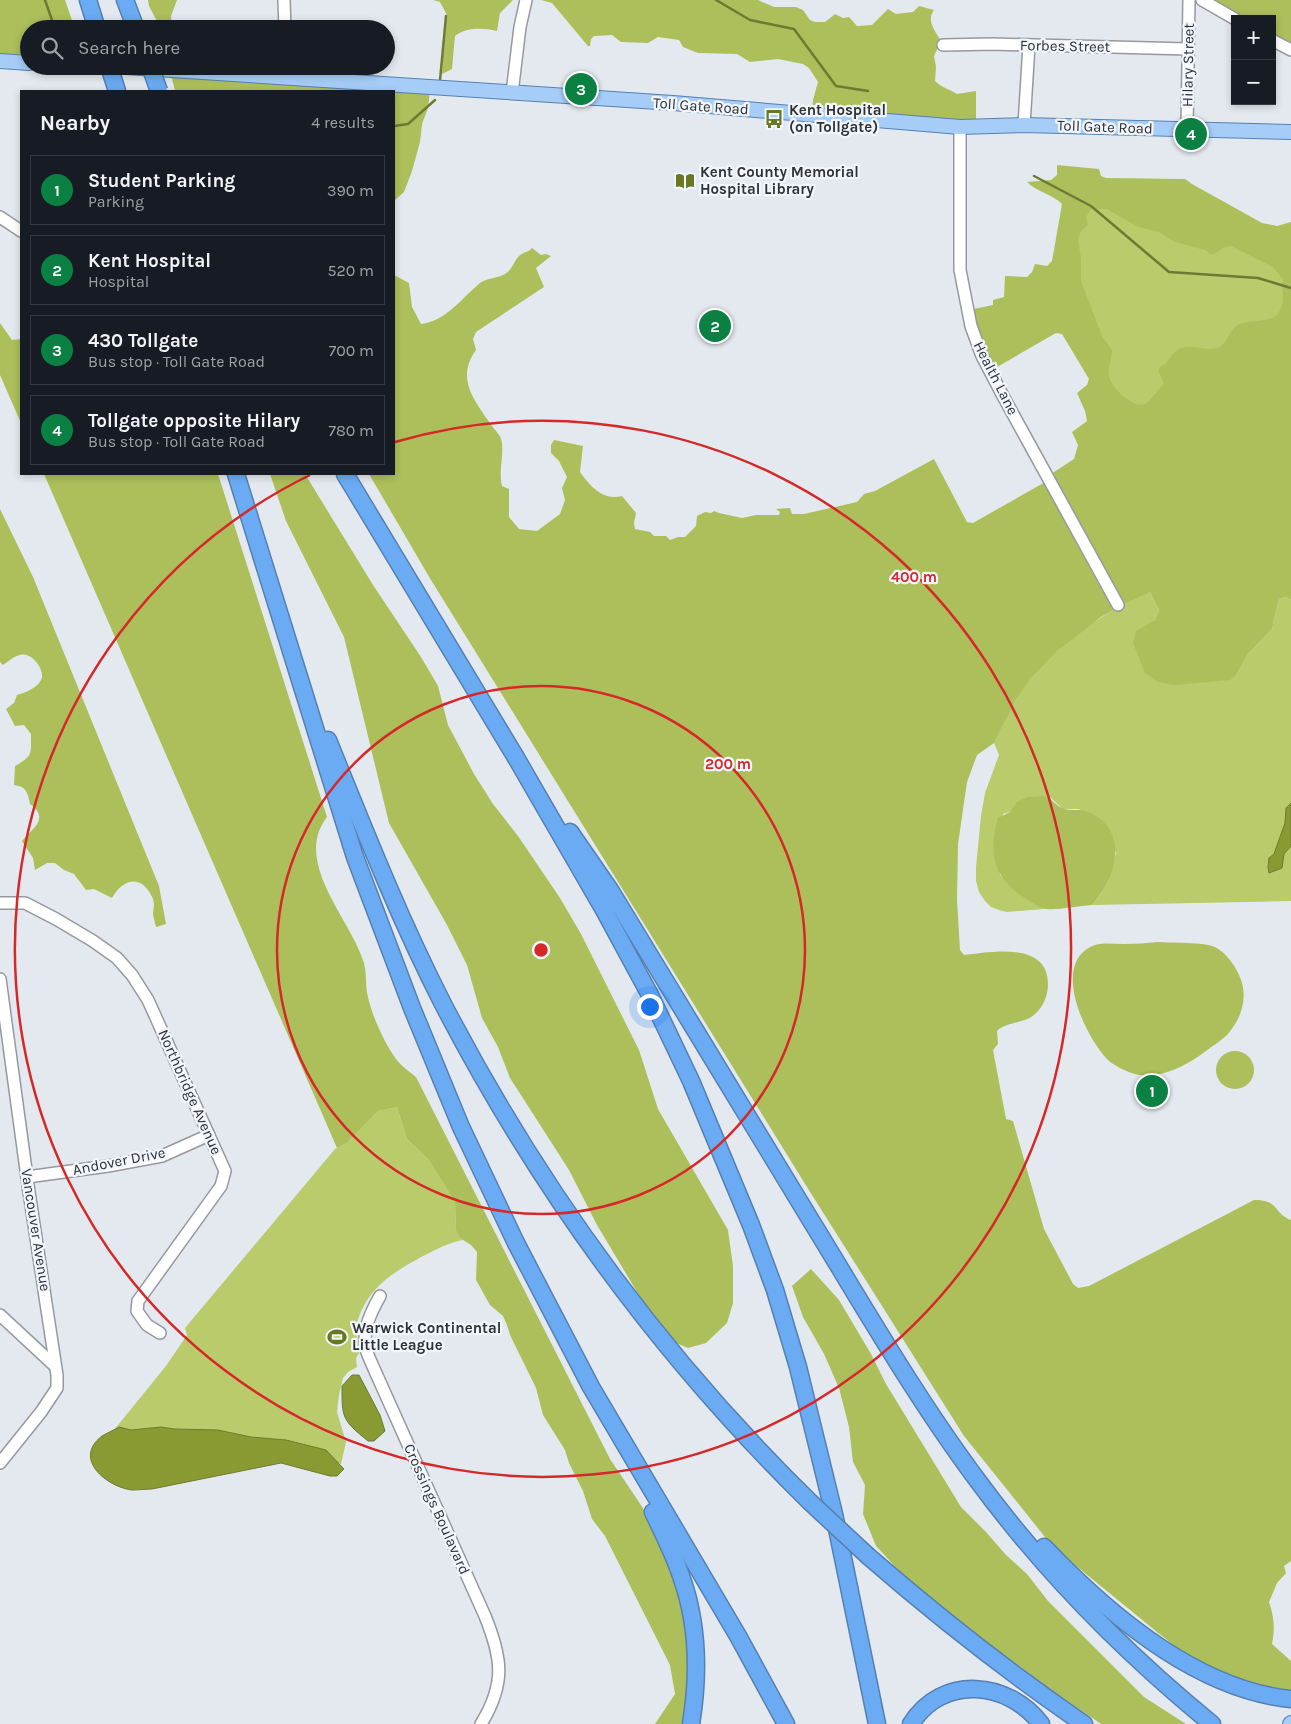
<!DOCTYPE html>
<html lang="en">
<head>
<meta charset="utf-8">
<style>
	:root { --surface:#171b24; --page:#242831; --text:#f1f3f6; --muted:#9ea1a6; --line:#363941; --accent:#0b8043 }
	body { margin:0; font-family:Karla,sans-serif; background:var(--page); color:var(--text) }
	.controls { position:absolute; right:15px; top:15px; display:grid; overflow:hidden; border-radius:0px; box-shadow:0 2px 8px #0003 }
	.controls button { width:45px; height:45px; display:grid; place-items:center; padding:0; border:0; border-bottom:1px solid var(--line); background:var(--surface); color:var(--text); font:25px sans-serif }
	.you { position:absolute; left:649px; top:1006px; width:18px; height:18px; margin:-12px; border:4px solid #fff; border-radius:50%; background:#1a73e8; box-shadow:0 0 0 8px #1a73e833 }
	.badge { display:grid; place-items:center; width:32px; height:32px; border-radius:50%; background:var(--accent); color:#fff; font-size:16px; font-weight:700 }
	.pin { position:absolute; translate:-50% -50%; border:2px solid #fff; box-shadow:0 1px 5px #0006 }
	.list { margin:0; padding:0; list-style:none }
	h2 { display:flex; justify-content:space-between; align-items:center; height:65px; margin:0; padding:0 20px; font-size:21px }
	h2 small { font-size:16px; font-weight:400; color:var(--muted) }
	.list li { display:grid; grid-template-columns:32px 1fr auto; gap:15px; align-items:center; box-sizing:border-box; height:70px; margin:0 10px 10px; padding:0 10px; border:1px solid var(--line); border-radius:0px }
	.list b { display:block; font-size:19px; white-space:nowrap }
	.list p { margin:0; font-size:16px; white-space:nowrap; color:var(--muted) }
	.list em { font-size:16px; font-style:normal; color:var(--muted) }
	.icon { flex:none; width:28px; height:28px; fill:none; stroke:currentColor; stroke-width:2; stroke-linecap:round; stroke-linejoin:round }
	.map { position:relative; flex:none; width:1291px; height:1724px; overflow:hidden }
	.search { position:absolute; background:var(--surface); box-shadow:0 2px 8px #0003; left:20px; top:20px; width:375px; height:55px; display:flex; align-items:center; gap:12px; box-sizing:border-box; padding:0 18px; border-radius:28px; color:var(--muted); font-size:19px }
	.panel { position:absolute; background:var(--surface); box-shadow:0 2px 8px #0003; left:20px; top:90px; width:375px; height:385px; border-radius:0px }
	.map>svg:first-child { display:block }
</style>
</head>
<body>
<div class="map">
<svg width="1291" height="1724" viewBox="0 0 1291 1724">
	<rect width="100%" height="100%" fill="#e4e9ef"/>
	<g fill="#b9cb6a">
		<path d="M1079,192l212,50v113l-160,106 -20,-61 -49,-136z"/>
		<path d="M1146,592h4l9,18 -4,10 -4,3 85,52 12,-21 24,-25 7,-30 7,-2 5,3v301l-199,4c15,-15 20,-32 24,-53l-37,-43h-16l-12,-11 -48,16 -3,61 10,11 34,23 -37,3 -8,-2 -8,-3 -6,-6 -6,-9 -3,-11v-14l5,-51 4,-23 14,-38 -5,-12c11,-21 21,-45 36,-64 31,-38 73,-65 116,-87z"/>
		<path d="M397,1107l10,32 21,20 27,43 1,29 4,7 3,2c-15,3 -26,9 -40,16 -31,17 -58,33 -67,71 -1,7 3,17 5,23l-5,8 1,9 -9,5 -5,6 -4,17 -2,17 9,30 -5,22 -90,-27 -33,-7 -44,-1 -13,-2 -30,3 -12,-3 -5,3 52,-64 21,-31 -2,-7 150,-179 12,-6 31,-32z"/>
	</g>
	<g fill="#adbf5a" fill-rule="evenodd">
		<path d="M0,0h65l10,29h-46v32h-29z"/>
		<path d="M148,0h29l-6,16 1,13h-11l-12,-23z"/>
		<path d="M433,0h80l-13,13 -3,18c-14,-3 -30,-4 -42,5l-3,33 -10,5 1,-30 4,-29 -7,-13z"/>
		<path d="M541,0h217l16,7h22l7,3 7,10 5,2h10l10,-8 8,4 6,-1 8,9 15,-1 16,-16 8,5 17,-2 6,-6 15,4c-8,11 1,21 7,31l-7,15 2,11 -1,14c7,7 14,8 22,13l19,-3v30l-164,-9 1,-12 5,-18 -9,-14 -6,-4 -25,-5 -28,3 -13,-8 -39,-1 -15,-6 -4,-7 -21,-3 -10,6 -27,-1 -9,-7 -18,1 -3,3 -1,7h-2l-36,-43z"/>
		<path d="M1199,0h92v52l-19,-11v-22h-37z"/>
		<path d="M169,66l261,25 -2,17 -6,16 -2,18 -8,29 -8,21 -10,9v-110h-219z"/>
		<path d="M1057,165l42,4 2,7 5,2 79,1 7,5 70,39 15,3 14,-4v378l-5,-3 -7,2 -7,30 -24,25 -12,21 -6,5 -57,5 -15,-3 -13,-9 -12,-30 3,-12 19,-11 4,-10 -9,-18 -30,14 -19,11 -44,34 -27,28 -14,21 -22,43 -17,12 -10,27 -9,62 -1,56 3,50 4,5c27,-3 83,-14 84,28 0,12 -4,23 -13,31 -10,10 -28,7 -38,17l1,13 -5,6 13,69 7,2 31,108 29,55 5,4 11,-2 165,-86c26,0 18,12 37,20v341l-7,5 2,7 -9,10 -8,19c5,14 6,27 3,42l19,17v35l-80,-22 -54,-42 -104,-85 -89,-111 -157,-249 -376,-607 -62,-106h25v-199l15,8 3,24 9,17c25,-3 41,-26 59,-41 7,-5 18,-5 25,-9 7,-4 9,-13 14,-18 4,-4 10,-4 13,-8l9,7 5,-1 5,2 -15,12 8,19 -68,45 -3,7 3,11c-21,29 -1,51 16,76 3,4 8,9 9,13 4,12 -3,32 1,47l7,3v28l10,12 18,2 23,-17 5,-14 -3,-12 5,-11 -8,-16 -8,-8v-8l3,-5 29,6 -3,26c10,14 23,29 42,24l14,17 -2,10 1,6 15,3 4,4h12l4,4 8,-3h7l11,-11 1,-10 8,-4 6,1 3,-2 5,2 23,5 14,-3h23l1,-3 -4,-3 14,-1 2,6h12l53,-12 7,-8 11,-3 59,-32 33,63 6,1 74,-42 1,-5 26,-17 4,-14 -6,-13 15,-11 -2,-10 -8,-18 10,-8 2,-6 -27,-45 -6,-1 -66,38 -21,-61 24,-5v-5l11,-3 1,-21 22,1 5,-5 3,-8 12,2 5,-5 10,-57c-10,-10 -25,-12 -35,-22l24,-2 6,-5zM1091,209h16l31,18 21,5 16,10 30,8 7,5 13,-8 6,-1 42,21 10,12c-2,11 3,22 -4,33 -7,12 -28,7 -39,12 -12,5 -12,21 -23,24 -13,4 -28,-6 -41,3 -4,3 -6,8 -10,12 -3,3 -6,3 -8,7l6,14c-6,5 -14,18 -19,20 -12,5 -33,-16 -36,-27 -2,-7 3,-19 3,-27l-10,-14 -21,-55v-23l-3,-18 3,-9 7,-6 -2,-8z"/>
		<path d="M0,323l12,17 9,-1v84l-21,-48z"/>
		<path d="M44,474h174l109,343c-35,45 24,102 37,146 3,11 1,23 4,34 4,19 17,47 28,62 5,7 14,13 20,18l194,382 49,73 30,83 -1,109h-33l20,-30 -5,-29 -65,-129 -13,-17 -9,-28 -14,-28 -4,-13 -22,-35 -7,-27 -26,-53 -3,-10 -4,-9 -13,-11 -14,-25 1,-28 -6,-7 -11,-7 -4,-7 -1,-29 -27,-43 -21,-20 -10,-32 -19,4 -31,32 -10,5z"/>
		<path d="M270,474h35l68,111 48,72 17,29 10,39 26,49 19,30 25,32 42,62 21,36 58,116 19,59 70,121 5,36v37l-6,20 -21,20 -18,5 -14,-6 -12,-17 -19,-23 -46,-77 -28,-55 -59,-92 -12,-31 -16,-29 -15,-53 -20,-40 -58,-102 -45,-186 -58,-116z"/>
		<path d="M0,509l33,68 126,309 7,38 -10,3c-1,-4 -2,-8 -3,-12 0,-6 2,-10 0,-16 -10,-24 -29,-22 -41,-1l-18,-9 -8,1 -12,-16 -10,-4 -9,-7h-8l-12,7 -2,-12 -11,-17c9,-12 29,-22 8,-37 -2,-11 -4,-18 -16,-19l1,-19c18,-10 16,-12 16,-32l-7,-9 -9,1 -9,-17 8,-6 3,-8c8,-2 23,-8 25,-18 1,-10 -11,-25 -22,-22 -6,1 -12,7 -17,10l-3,-3z"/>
		<path d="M1043,796c9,2 11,8 19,12 8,4 18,0 26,4 42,17 29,67 4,93 -15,1 -32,5 -47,4 -6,-1 -14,-8 -20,-11 -32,-19 -37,-46 -27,-80l12,-6 7,-10 11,-5z"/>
		<path d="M1158,942c12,1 47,0 57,5 11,6 19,17 24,28 10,21 3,43 -12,60 -6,6 -15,11 -21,16 -19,14 -42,27 -67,24 -10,-2 -26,-9 -33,-17 -20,-22 -52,-87 -19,-109 11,-8 24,-5 37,-5 11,0 23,-1 34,-2z"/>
		<circle cx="1235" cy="1070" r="19"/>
		<path d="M811,1269l28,31 32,54 15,30 75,123 25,25 20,23 21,19 21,27 96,96 42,27h-85l-54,-37 -26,-20 -27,-18 -25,-20 -66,-54 -27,-29 -13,-32 2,-29 -12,-23 -4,-35 -10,-39 -15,-34 -21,-37 -11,-31z"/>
	</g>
	<g fill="#899a33" stroke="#6e7a33">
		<path d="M1291,803v43l-7,8 -2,14 -13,5 -1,-6 1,-9 5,-4 11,-31 1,-15z"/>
		<path d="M352,1375h7l21,40 5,16 -11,10h-6c-26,-21 -26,-23 -26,-55z"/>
		<path d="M119,1427l12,3 30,-3 13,2 44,1 33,7 35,3 40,10 18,19 -7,7h-7l-49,-13 -129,26c-6,0 -13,1 -20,1 -25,-3 -60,-31 -30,-54 5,-3 12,-6 17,-9z"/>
	</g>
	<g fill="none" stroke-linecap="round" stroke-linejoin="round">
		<g stroke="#6e7a33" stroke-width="2.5">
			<path d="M45,0l8,23"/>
			<path d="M716,0l34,20 44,9 42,57 32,5"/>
			<path d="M440,80l6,-64"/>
			<path d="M394,126l14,-2 27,-24"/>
			<path d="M1034,176l57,30 78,66 89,6 33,10"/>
		</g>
		<g stroke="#95999f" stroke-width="14">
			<g id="minor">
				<path d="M284,0l1,29"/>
				<path d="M1202,0l33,19"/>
				<path d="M1272,40l19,10"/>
				<path d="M943,45l50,-1 195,5"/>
				<path d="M286,66v12"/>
				<path d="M512,93l8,-66 6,-27"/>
				<path d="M1024,125l5,-80"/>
				<path d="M960,127v143l11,56 11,30 21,40 115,209"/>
				<path d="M1187,129l2,-129"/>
				<path d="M0,217l21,14"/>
				<path d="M0,903h25l31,16 37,22 24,17 15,17 16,25 77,171 -4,15 -83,115 -1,10 10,14 13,8"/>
				<path d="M0,979l29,213 28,183v13l-16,24 -41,51"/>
				<path d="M27,1177l81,-11 54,-10 47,-21"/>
				<path d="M380,1296c-9,16 -18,34 -14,53 2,7 6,15 9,22l110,245c17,42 21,67 -4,108"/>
				<path d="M0,1315l55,51"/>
			</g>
		</g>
		<g stroke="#5680b0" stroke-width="16">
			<g id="major">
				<path d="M0,61l29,2"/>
				<path d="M111,66l562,37 287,24 64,-2 267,7"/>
				<path d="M1290,1724l1,-1"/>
			</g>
		</g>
		<g stroke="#5680b0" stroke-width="19">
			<g id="highway">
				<path d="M88,0l9,29"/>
				<path d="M125,0l11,29"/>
				<path d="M109,66l8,25"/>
				<path d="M236,474l119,383 57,151 49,119 55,116 75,144 147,249 48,88"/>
				<path d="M345,474l170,282 89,154 46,85 41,86 60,144 24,65 23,77 36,147 43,210"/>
				<path d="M328,740c36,89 71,178 115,264 95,183 219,353 367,498"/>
				<path d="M570,832l40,58c67,110 133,219 200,329 54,88 106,179 168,262 67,91 147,172 234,243"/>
				<path d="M653,1512c10,21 21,42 28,64 17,47 18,99 10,148"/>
				<path d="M1044,1547c63,66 153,143 247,152"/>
				<path d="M868,1556c69,60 140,116 216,168"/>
				<path d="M911,1724c31,-50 98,-43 130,0"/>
			</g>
		</g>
		<use href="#minor" stroke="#fff" stroke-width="11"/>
		<use href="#major" stroke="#a6cdf8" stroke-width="14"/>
		<use href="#highway" stroke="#6babf4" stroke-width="16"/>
		<g stroke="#5680b0" stroke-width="19" stroke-linecap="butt">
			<g id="highway-bridge">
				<path d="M150,66l9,25"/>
				<path d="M810,1502l58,54"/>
			</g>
		</g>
		<use href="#highway-bridge" stroke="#6babf4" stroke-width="16"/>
	</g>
	<g fill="none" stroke="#d62828" stroke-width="2.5">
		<circle cx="541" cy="950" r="264"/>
		<path d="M395 442A528 528 0 1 1 310 475"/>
	</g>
	<defs>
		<g id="bus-bare" transform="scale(1.5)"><path d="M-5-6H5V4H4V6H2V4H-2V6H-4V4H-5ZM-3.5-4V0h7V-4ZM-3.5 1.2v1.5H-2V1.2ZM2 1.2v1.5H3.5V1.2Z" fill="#6a7824" stroke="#f1f6fc" stroke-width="2.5" paint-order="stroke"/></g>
		<g id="library-bare" transform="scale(1.5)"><path d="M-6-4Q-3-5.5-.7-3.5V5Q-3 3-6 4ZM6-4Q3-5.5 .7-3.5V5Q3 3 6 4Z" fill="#6a7824" stroke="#f1f6fc" stroke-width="2.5" paint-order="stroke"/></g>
		<g id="stadium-bare" transform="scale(1.5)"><path d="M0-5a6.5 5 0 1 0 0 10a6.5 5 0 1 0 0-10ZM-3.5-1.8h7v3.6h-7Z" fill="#6a7824" stroke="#f1f6fc" stroke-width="2.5" paint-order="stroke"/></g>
	</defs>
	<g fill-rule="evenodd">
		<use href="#bus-bare" x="774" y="119"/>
		<use href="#library-bare" x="685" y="181"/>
		<use href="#stadium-bare" x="337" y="1337"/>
	</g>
	<g text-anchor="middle" stroke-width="4.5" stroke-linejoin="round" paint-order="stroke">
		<g font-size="15" fill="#2f3133" stroke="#f1f6fc">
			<text transform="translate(1065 46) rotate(1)" y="5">Forbes Street</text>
			<text transform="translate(1188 65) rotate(-89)" y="5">Hilary Street</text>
			<text transform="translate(701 106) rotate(4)" y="5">Toll Gate Road</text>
			<text transform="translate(1105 127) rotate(2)" y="5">Toll Gate Road</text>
			<text transform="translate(996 378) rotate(63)" y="5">Health Lane</text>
			<text transform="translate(190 1092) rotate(66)" y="5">Northbridge Avenue</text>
			<text transform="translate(119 1161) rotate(-11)" y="5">Andover Drive</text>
			<text transform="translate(36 1230) rotate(81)" y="5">Vancouver Avenue</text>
			<text transform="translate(437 1509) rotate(66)" y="5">Crossings Boulavard</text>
		</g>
		<g font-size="15" font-weight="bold" fill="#2f3133" stroke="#f1f6fc" text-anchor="start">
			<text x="789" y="115">Kent Hospital<tspan x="789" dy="17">(on Tollgate)</tspan></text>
			<text x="700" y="177">Kent County Memorial<tspan x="700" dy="17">Hospital Library</tspan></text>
			<text x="352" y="1333">Warwick Continental<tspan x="352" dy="17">Little League</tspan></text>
		</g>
	</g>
	<circle cx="541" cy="950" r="8" fill="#d62828" stroke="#f1f6fc" stroke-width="2.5"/>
	<g font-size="15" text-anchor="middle" font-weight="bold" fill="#d62828" stroke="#f1f6fc" stroke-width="4.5" stroke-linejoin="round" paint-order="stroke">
		<text x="914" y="582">400 m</text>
		<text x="728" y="769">200 m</text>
	</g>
</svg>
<div class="controls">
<button>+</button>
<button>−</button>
</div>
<div class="you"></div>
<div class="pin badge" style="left:1152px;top:1091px">1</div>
<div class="pin badge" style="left:715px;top:326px">2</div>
<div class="pin badge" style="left:581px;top:89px">3</div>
<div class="pin badge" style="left:1191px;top:134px">4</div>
<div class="search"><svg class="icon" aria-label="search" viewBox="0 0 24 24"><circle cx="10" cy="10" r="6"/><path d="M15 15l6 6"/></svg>Search here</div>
<section class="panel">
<h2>Nearby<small>4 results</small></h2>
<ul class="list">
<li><span class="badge">1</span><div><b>Student Parking</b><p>Parking</p></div><em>390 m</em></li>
<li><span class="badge">2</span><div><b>Kent Hospital</b><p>Hospital</p></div><em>520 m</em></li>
<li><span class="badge">3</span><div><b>430 Tollgate</b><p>Bus stop · Toll Gate Road</p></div><em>700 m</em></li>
<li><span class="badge">4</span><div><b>Tollgate opposite Hilary</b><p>Bus stop · Toll Gate Road</p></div><em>780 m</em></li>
</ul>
</section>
</div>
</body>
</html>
